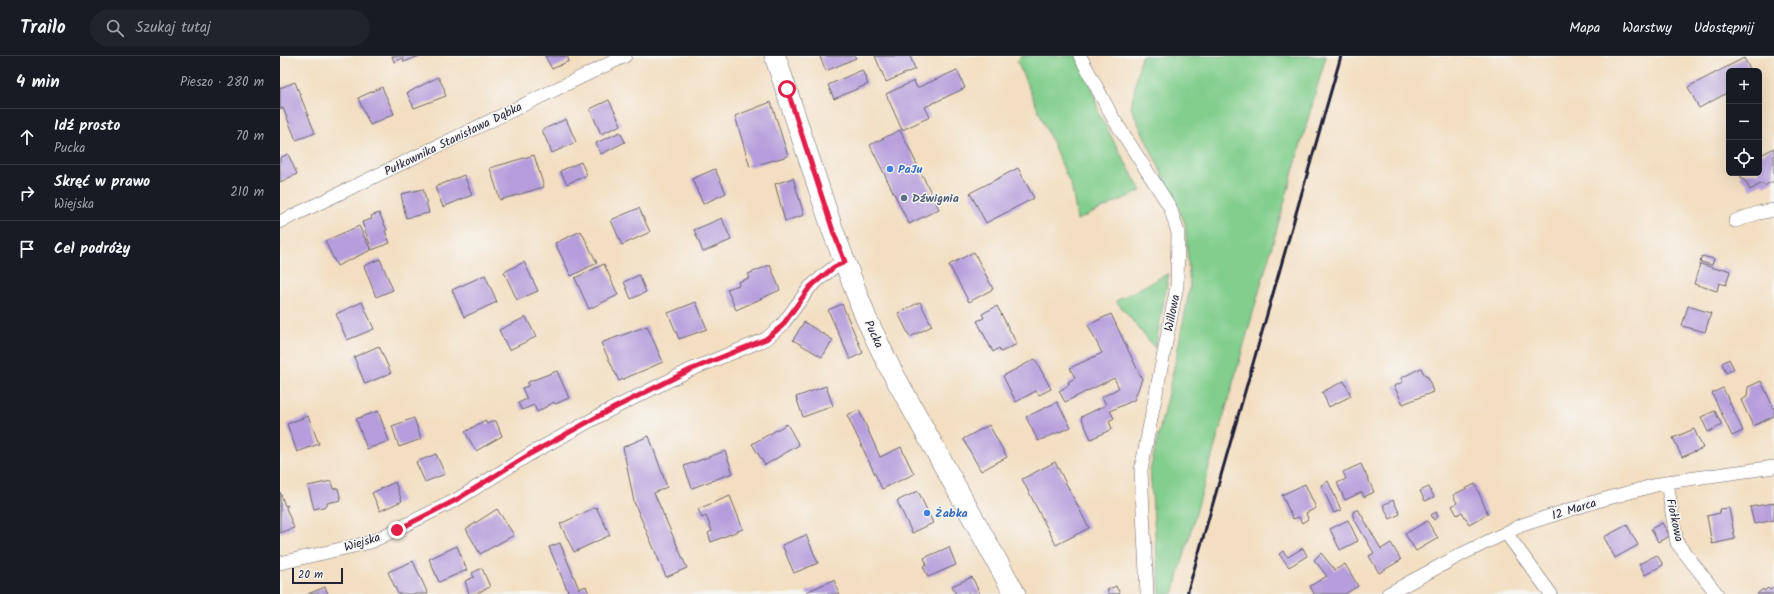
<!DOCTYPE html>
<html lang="pl">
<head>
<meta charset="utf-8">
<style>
	:root { --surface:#171b24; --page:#20242c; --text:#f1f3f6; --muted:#9ea1a6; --line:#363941 }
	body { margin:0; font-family:Kalam,sans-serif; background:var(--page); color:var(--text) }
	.controls { position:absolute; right:12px; top:12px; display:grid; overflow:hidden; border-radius:6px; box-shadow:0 4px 16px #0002 }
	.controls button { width:36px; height:36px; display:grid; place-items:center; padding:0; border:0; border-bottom:1px solid var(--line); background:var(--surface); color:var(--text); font:20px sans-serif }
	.scale { position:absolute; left:12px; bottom:10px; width:51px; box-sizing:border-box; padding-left:4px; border:2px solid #22223b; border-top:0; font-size:11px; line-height:14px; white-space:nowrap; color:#22223b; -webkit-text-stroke:3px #f6f6f2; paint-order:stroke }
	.stop { position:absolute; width:12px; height:12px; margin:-9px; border:3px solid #e11d48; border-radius:50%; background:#fff }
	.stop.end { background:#e11d48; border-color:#fff; box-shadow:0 1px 4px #0008 }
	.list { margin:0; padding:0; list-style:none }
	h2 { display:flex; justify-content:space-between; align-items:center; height:52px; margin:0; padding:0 16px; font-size:17px }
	h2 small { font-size:13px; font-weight:400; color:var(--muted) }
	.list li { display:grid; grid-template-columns:26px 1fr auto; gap:12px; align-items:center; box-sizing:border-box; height:56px; padding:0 16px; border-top:1px solid var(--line) }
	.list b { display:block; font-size:15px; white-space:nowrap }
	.list p { margin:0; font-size:13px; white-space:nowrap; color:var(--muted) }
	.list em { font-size:13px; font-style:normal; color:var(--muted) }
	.icon { flex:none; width:22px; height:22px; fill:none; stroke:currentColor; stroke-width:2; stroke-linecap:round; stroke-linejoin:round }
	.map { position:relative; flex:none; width:1494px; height:538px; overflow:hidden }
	header { display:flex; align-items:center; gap:24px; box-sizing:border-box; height:56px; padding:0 20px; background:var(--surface); border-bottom:1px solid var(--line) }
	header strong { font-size:19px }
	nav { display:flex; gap:22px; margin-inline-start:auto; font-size:14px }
	.search { width:280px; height:36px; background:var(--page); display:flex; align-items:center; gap:10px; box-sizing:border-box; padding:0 14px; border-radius:22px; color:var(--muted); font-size:15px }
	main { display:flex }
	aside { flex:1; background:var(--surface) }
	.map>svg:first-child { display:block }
</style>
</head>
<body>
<header>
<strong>Trailo</strong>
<div class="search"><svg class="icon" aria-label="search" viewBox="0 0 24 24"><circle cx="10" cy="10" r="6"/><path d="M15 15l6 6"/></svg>Szukaj tutaj</div>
<nav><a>Mapa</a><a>Warstwy</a><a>Udostępnij</a></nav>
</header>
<main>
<aside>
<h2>4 min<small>Pieszo · 280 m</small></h2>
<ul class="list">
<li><svg class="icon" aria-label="ahead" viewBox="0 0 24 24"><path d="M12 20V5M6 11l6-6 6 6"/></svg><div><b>Idź prosto</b><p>Pucka</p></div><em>70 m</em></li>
<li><svg class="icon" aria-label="right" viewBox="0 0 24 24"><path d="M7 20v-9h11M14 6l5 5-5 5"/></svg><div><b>Skręć w prawo</b><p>Wiejska</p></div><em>210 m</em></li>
<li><svg class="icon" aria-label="arrive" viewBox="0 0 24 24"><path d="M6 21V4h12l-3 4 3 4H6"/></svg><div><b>Cel podróży</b></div></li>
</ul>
</aside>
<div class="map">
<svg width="1494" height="538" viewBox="0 0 1494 538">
	<rect width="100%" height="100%" fill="#f6f6f2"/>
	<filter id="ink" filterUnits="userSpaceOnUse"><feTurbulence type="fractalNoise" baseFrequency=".025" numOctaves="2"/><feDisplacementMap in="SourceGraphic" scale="8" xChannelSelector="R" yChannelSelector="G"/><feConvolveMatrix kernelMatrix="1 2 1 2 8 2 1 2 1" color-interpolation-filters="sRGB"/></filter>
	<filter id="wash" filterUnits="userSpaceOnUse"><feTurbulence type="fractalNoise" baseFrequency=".012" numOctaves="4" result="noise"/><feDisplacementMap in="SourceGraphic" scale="16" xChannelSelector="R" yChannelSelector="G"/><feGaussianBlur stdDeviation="0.9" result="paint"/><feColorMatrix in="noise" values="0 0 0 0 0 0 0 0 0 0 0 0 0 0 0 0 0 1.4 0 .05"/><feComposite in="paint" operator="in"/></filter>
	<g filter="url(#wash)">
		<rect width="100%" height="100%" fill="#f3dec1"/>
		<g fill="#82ce8d" stroke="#527864">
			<path d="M742,0h62l15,58 42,77 -64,29 -5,-32 -55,-127z"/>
			<path d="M861,0h185l-153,538h-13l-10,-123 25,-108 15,-76 -5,-64 -54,-115z"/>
			<path d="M889,217l-14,75 -39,-47z"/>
		</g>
		<g id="blocks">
			<g fill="#b69edc">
				<path d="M112,0h27l-15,6 -1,-4 -9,4z"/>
				<path d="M265,0h22l2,5 -17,8z"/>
				<path d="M542,0h33l1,2 -30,13 -6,-14z"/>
				<path d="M595,0h35l5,13 -29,13z"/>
				<path d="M1464,2l7,13h-22v21l-30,16 -11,-21z"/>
				<path d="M582,14l6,14 -34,15 -6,-14z"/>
				<path d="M677,14l8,18 -40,19 5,10 -28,13 -16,-36 28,-13 3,7z"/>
				<path d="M158,21l7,13 -1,1 2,5 -32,12 -7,-15z"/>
				<path d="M15,26l20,51 -19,7 -13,-32 -3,1v-21z"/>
				<path d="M102,31l12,27 -24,11 -12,-27z"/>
				<path d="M329,44l12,25 -20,9 -11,-25z"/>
				<path d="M491,46l17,54 -38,11 -15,-51z"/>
				<path d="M286,63l10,23 -24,11 -10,-23z"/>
				<path d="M620,74l39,79 -30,15 -39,-79z"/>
				<path d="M340,76l5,10 -24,12 -5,-11z"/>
				<path d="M1494,92v33l-10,5 -2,-3 -12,7 -4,-8 -5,-4v-5h18v-17z"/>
				<path d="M8,98l9,20 -17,8v-24z"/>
				<path d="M254,99l10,32 -44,13 -10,-32z"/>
				<path d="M301,106l6,13 -20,9 -7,-13z"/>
				<path d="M738,112l16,30 -48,25 -16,-30z"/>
				<path d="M435,113l11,24 -23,11 -11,-25z"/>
				<path d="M184,119l8,20 -29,12 -8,-20z"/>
				<path d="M513,122l11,37 -19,6 -10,-37z"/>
				<path d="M143,133l6,24 -23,5 -5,-24z"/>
				<path d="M359,152l11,24 -28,13 -11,-25z"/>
				<path d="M99,157l8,17 -2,1 5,12 -18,7 -10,-28 10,-3 -1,-3z"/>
				<path d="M442,162l9,22 -28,12 -9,-22z"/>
				<path d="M79,170l12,24 -34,16 -12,-25z"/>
				<path d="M301,175l16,32 -26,13 -16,-33z"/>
				<path d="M694,196l19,37 -24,13 -20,-37z"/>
				<path d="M1422,200l12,3 -2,6 -12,-3z"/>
				<path d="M100,203l13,31 -17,7 -12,-31z"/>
				<path d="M244,206l14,29 -21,9 -13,-28z"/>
				<path d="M324,208l14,31 -29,14 -14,-31z"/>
				<path d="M1420,208l21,6 1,-2 8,3 -4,14 -7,-2 -2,8 -23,-7z"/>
				<path d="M490,209l10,25 -44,20 -9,-21 12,-4 -1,-3 11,-4 -1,-4z"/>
				<path d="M205,219l12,27 -33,15 -12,-27z"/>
				<path d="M359,219l7,17 -15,7 -7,-17z"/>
				<path d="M82,246l12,27 -27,11 -11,-26z"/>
				<path d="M416,246l11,27 -28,10 -11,-26z"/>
				<path d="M640,246l12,24 -22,11 -12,-24z"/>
				<path d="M562,248l21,49 -13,6 -22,-49z"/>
				<path d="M717,250l20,38 -16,8 -2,-4 -6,4 -16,-31 7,-3 -2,-4z"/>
				<path d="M1408,250l23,7 -6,19 -23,-6z"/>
				<path d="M831,258l31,65 -8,21 -24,11 4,7 -5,3 3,8 -21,10 -10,-22 25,-12 -4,-8 17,-9 -5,-10 -49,24 -6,-11 10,-6 -1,-3 7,-4 -5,-10 32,-15 -14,-28z"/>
				<path d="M246,261l10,20 -27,13 -10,-20z"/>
				<path d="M524,266l29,18 -11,17 -29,-17z"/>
				<path d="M367,270l16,36 -44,19 -18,-38z"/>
				<path d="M99,290l12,27 -26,11 -11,-27z"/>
				<path d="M755,303l16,30 -12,6 -3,-4 -20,11 -13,-26z"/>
				<path d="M1449,303l5,10 -8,4 -4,-10z"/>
				<path d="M1141,312l4,8 3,1 5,15 -30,12 -9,-18 9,-4 -2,-4z"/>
				<path d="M277,315l12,27 -14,6 -1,-2 -17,10 -3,-7 -12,5 -4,-7 9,-4 -5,-11 6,-2v-4z"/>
				<path d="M1064,325l7,15 -22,11 -7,-15z"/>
				<path d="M1481,325l13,28v7l-21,10 -12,-26 6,-3 1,-10z"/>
				<path d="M546,330l7,20 -30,11 -7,-20z"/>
				<path d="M1443,332l20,43 -11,5 -20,-43z"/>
				<path d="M777,346l14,25 -33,14 -12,-24z"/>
				<path d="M579,354l21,47 21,-10 13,27 -32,15 -35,-74z"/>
				<path d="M98,355l11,30 -22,8 -11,-30z"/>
				<path d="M1435,355l7,14 -14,7 -7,-15z"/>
				<path d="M28,360l11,28 -22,8 -10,-28z"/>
				<path d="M134,362l7,21 -22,8 -7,-21z"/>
				<path d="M205,364l2,4 6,-3h3l6,15 -26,15 -11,-19z"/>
				<path d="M507,368l12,21 -34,20 -13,-21z"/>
				<path d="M709,369l18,32 -26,14 -18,-32z"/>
				<path d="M1414,373l9,19 -21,9 -9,-19z"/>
				<path d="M369,380l18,51 -13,6 33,75 -21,9 -32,-75 -11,-55z"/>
				<path d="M445,395l8,22 -41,15 -8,-22z"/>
				<path d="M156,398l9,20 -20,8 -9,-20z"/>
				<path d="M775,406l34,66 -33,17 -34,-66z"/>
				<path d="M1081,408l13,28 -10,5 -2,-5 -17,8 -8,-17 9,-4 -3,-7z"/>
				<path d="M51,425l2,8 5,-1 3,12 -14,3v3l-13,3 -6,-23z"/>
				<path d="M1048,425l13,29 -7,3 -13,-28z"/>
				<path d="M115,426l7,19 -22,10 -8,-18z"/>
				<path d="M1025,428l11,24 -10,5 2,6 -6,4 -3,-6 -6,2 -11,-24z"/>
				<path d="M1195,428l13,30 -19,10 -7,-12 -5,3 -5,-9 5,-3 -4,-8z"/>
				<path d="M1149,431l5,10 -9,4 -5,-10z"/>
				<path d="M638,435l15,32 -21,10 -15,-32z"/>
				<path d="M0,436l5,14 3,-1 -2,3 8,20 -14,5z"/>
				<path d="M450,440l13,33 -32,13 -3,-9 4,-2 -6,-15 -4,2 -4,-9z"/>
				<path d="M1113,444l7,14 -10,5 -7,-14z"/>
				<path d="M1494,447v17l-20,4 -4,-17z"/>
				<path d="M316,451l14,28 -36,17 -14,-28z"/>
				<path d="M1449,452l6,31 -23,5 -5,-28 13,-3 -1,-4z"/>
				<path d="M217,453l17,26 -34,19 -14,-25z"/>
				<path d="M1078,453l23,40 10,-6 10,17 -22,13 -10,-17 5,-3 -21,-36v-5z"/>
				<path d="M1156,456l2,5 -4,3 -3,-5z"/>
				<path d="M1068,464l10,21 -18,9 -10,-21z"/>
				<path d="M1147,465l11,17 -22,13 -11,-17z"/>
				<path d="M1382,467l8,13 -12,6 -7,-13z"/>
				<path d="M1347,469l11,20 -23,13 -11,-21z"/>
				<path d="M526,479l12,28 -24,10 -12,-28z"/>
				<path d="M280,487l19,46 7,-3 3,8h-20l-20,-47z"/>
				<path d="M177,490l10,24 -28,12 -10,-23z"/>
				<path d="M669,491l7,18 -28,12 -5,-11 4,-1 -3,-7z"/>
				<path d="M1023,492l4,8 -18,11 -10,-13 4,-3 5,6z"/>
				<path d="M1041,497l14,17 10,-6 13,22 -13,8h-31l-4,-8 17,-10 -13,-16z"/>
				<path d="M1377,499l6,10 -18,10 -6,-11z"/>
				<path d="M133,505l15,33h-30l-10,-22z"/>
				<path d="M202,512l8,19 -15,7h-6l-4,-13 9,-4 -2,-4z"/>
				<path d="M692,521l8,17h-24l-4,-8z"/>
				<path d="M554,524l5,14h-32l-1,-2z"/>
				<path d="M836,530l4,8h-11l-2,-4z"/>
				<path d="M45,531l3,7h-20z"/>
				<path d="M1494,531v7h-17l6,-5 1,2 4,-3 2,2z"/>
			</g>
		</g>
	</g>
	<g filter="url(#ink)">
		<use href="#blocks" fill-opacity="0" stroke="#6b646a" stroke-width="1"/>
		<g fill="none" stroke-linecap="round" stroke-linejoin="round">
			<g stroke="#6b646a" stroke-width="14">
				<g id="minor">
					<path d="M800,0l33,62 57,89 8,26 -1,53 -36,184 6,124"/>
					<path d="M1455,165l23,-8 16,-3"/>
					<path d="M0,166l345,-166"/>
					<path d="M1387,426l10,61 40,51"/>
					<path d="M1226,477l45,61"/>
					<path d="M0,507l91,-21 85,-42 74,-46 76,-42 84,-42 76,-31 16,-14 28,-38 24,-20 11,-5"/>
					<path d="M1108,538l74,-40 60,-29 72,-23 73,-20 107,-15"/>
				</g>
			</g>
			<g stroke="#6b646a" stroke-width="22">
				<path id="primary" d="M495,0l58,175 33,87 24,50 125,226"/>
			</g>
			<use href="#minor" stroke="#fff" stroke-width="13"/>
			<use href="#primary" stroke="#fff" stroke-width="21"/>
			<path stroke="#22223b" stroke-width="3" d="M907,538l154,-538"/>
		</g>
	</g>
	<g fill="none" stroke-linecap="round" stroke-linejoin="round" filter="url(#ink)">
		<path stroke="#e11d48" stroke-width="5" d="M117,474l59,-30 74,-46 76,-42 84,-42 76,-31 16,-13 28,-39 24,-20 11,-5 -12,-31 -46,-142"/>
	</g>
	<g fill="#3f7fe0" stroke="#f6f6f2" stroke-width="1.5">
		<circle cx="610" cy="113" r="4"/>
		<circle cx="647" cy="457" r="4"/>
	</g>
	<circle fill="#5c6f8a" stroke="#f6f6f2" stroke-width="1.5" cx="624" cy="142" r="4"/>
	<g text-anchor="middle" stroke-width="3" stroke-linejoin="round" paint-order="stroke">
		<g font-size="12" fill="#22223b" stroke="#f6f6f2">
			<text transform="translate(173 83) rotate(-26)" y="4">Pułkownika Stanisława Dąbka</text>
			<text transform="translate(892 257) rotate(-79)" y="4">Willowa</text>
			<text transform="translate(594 278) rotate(65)" y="4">Pucka</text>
			<text transform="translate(1294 453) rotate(-17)" y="4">12 Marca</text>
			<text transform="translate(1395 464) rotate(78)" y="4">Fiołkowa</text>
			<text transform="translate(82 486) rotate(-17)" y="4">Wiejska</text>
		</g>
		<g font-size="12" font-weight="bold" fill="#366cbe" stroke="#f6f6f2" text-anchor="start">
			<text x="618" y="117">PaJu</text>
			<text x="655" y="461">Żabka</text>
		</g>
		<g font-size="12" font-weight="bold" fill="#4e5e75" stroke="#f6f6f2" text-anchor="start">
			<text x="632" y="146">Dźwignia</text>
		</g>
	</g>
</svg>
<div class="controls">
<button>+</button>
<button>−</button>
<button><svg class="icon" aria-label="locate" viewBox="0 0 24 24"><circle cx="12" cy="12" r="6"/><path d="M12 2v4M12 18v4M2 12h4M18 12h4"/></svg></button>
</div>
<div class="scale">20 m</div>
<div class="stop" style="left:507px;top:33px"></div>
<div class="stop end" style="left:117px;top:474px"></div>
</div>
</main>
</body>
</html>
